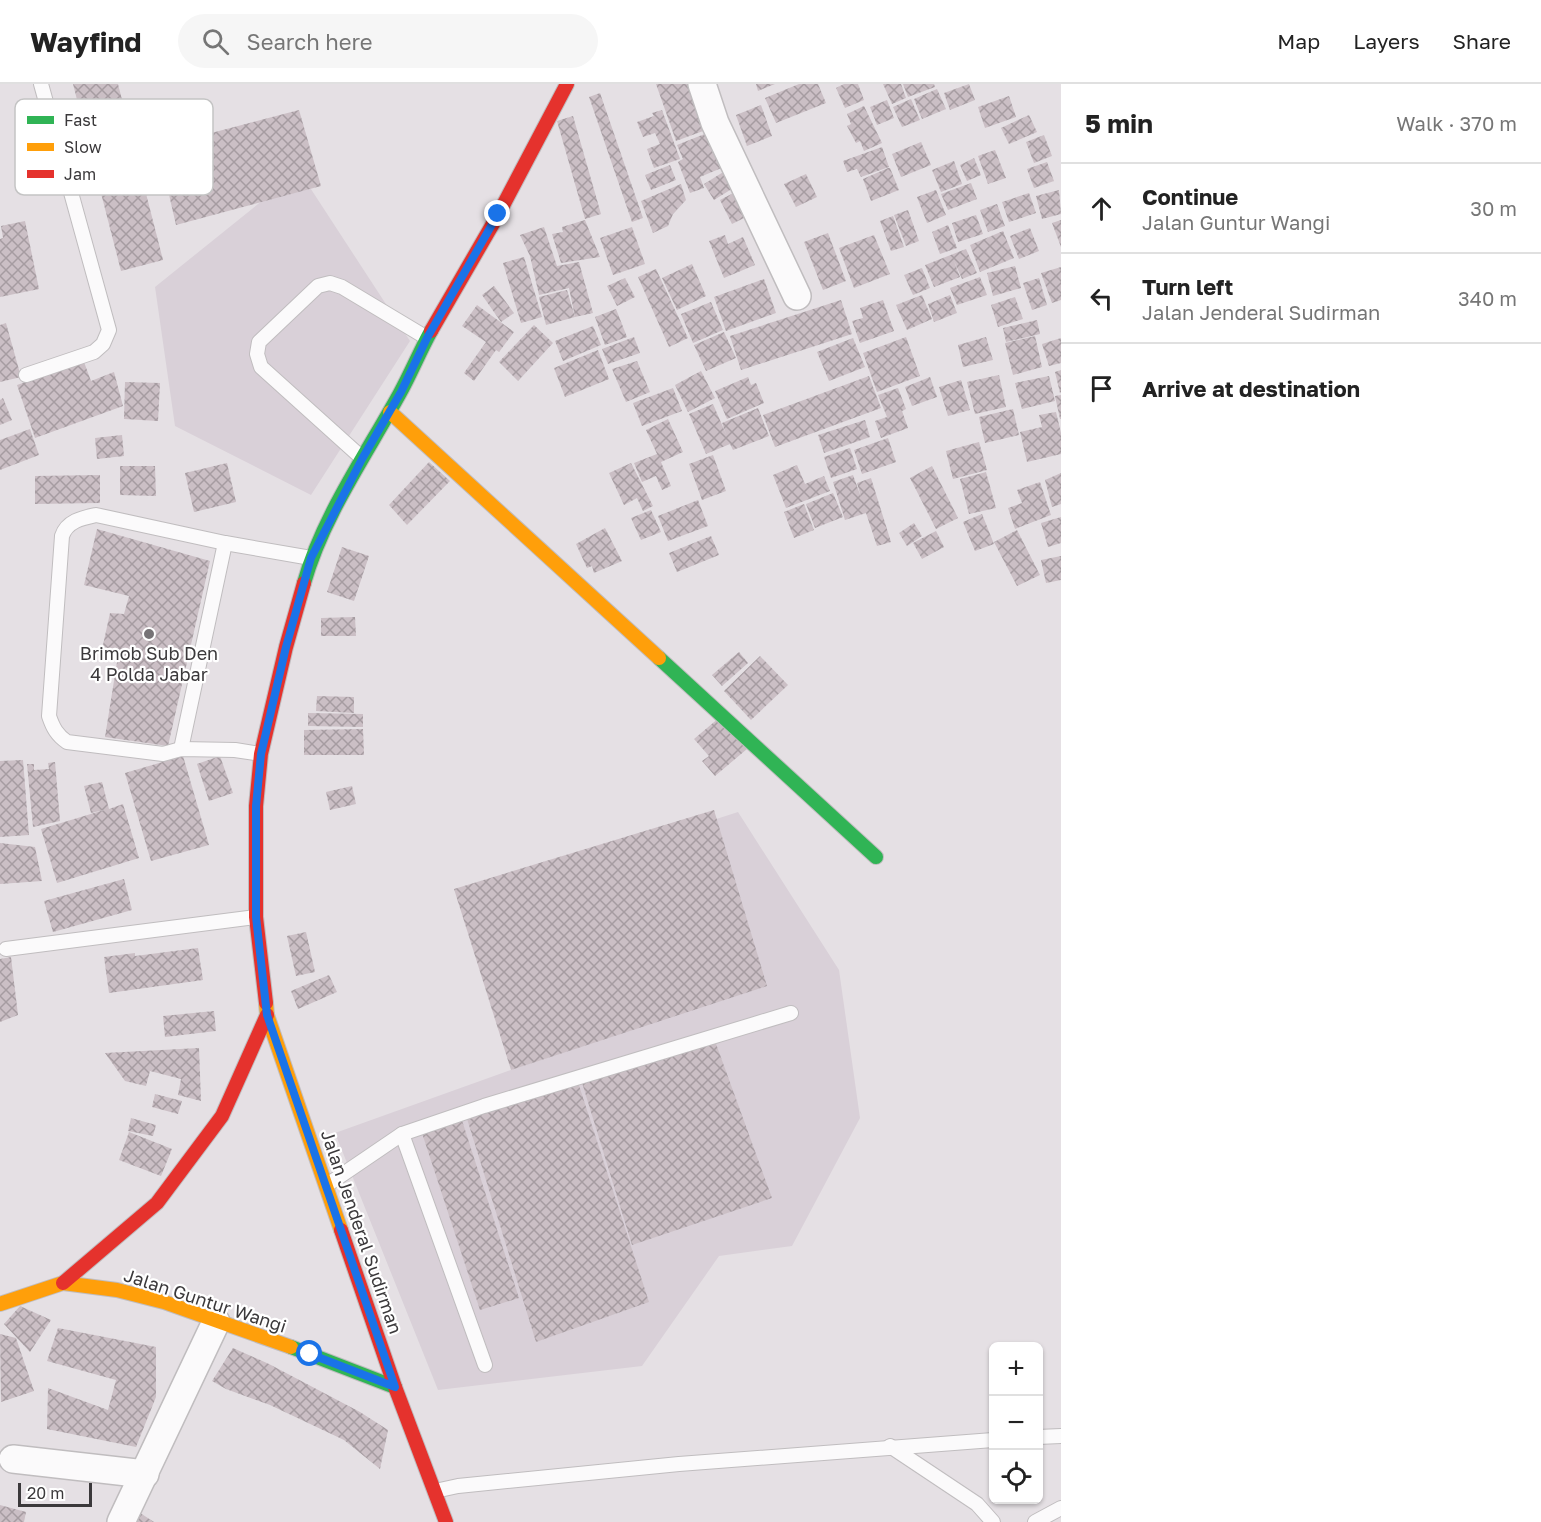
<!DOCTYPE html>
<html lang="en">
<head>
<meta charset="utf-8">
<style>
	:root { --surface:#fff; --page:#f6f6f6; --text:#222; --muted:#767676; --line:#e0e0e0 }
	body { margin:0; font-family:"Golos Text",sans-serif; background:var(--page); color:var(--text) }
	.controls { position:absolute; right:18px; bottom:18px; display:grid; overflow:hidden; border-radius:9px; box-shadow:0 2px 4px #0004 }
	.controls button { width:54px; height:54px; display:grid; place-items:center; padding:0; border:0; border-bottom:2px solid var(--line); background:var(--surface); color:var(--text); font:30px sans-serif }
	.scale { position:absolute; left:18px; bottom:15px; width:74px; box-sizing:border-box; padding-left:6px; border:3px solid #3b393b; border-top:0; font-size:16px; line-height:21px; white-space:nowrap; color:#3b393b; -webkit-text-stroke:4px #fff; paint-order:stroke }
	.stop { position:absolute; width:18px; height:18px; margin:-14px; border:4px solid #1a73e8; border-radius:50%; background:#fff }
	.stop.end { background:#1a73e8; border-color:#fff; box-shadow:0 2px 6px #0008 }
	.list { margin:0; padding:0; list-style:none }
	h2 { display:flex; justify-content:space-between; align-items:center; height:78px; margin:0; padding:0 24px; font-size:26px }
	h2 small { font-size:20px; font-weight:400; color:var(--muted) }
	.list li { display:grid; grid-template-columns:39px 1fr auto; gap:18px; align-items:center; box-sizing:border-box; height:90px; padding:0 24px; border-top:2px solid var(--line) }
	.list b { display:block; font-size:22px; white-space:nowrap }
	.list p { margin:0; font-size:20px; white-space:nowrap; color:var(--muted) }
	.list em { font-size:20px; font-style:normal; color:var(--muted) }
	.icon { flex:none; width:33px; height:33px; fill:none; stroke:currentColor; stroke-width:2; stroke-linecap:round; stroke-linejoin:round }
	.map { position:relative; flex:none; width:1061px; height:1438px; overflow:hidden }
	header { display:flex; align-items:center; gap:36px; box-sizing:border-box; height:84px; padding:0 30px; background:var(--surface); border-bottom:2px solid var(--line) }
	header strong { font-size:28px }
	nav { display:flex; gap:33px; margin-inline-start:auto; font-size:21px }
	.search { width:420px; height:54px; background:var(--page); display:flex; align-items:center; gap:15px; box-sizing:border-box; padding:0 21px; border-radius:33px; color:var(--muted); font-size:22px }
	main { display:flex }
	aside { flex:1; background:var(--surface) }
	.map>svg:first-child { display:block }
</style>
</head>
<body>
<header>
<strong>Wayfind</strong>
<div class="search"><svg class="icon" aria-label="search" viewBox="0 0 24 24"><circle cx="10" cy="10" r="6"/><path d="M15 15l6 6"/></svg>Search here</div>
<nav><a>Map</a><a>Layers</a><a>Share</a></nav>
</header>
<main>
<div class="map">
<svg width="1061" height="1438" viewBox="0 0 1061 1438">
	<defs>
		<pattern id="building-cross-hatch" width="8" height="8" patternUnits="userSpaceOnUse" patternTransform="scale(1.5)"><rect width="8" height="8" fill="#cbbfc5"/><path d="M0 0l8 8M0 8l8-8" fill="none" stroke="#a69ca1"/></pattern>
	</defs>
	<rect width="100%" height="100%" fill="#e5e0e4"/>
	<g fill="#d9d0d8">
		<path d="M307,99l103,158 -99,154 -136,-69 -20,-139 118,-95z"/>
		<path d="M738,728l101,158 21,148 -68,128 -73,10 -77,110 -204,24 -103,-257 187,-67 -57,-166z"/>
	</g>
	<g fill="url(#building-cross-hatch)">
		<path d="M73,0h45l45,176 -42,11z"/>
		<path d="M656,0h42l16,43 -38,14z"/>
		<path d="M756,0h19l-17,7z"/>
		<path d="M799,0h19l8,19 -50,20 -11,-25z"/>
		<path d="M844,0h14l6,16 -19,8 -9,-20z"/>
		<path d="M883,0h18l5,14 -14,6z"/>
		<path d="M903,0h31l1,3 -27,10z"/>
		<path d="M969,0l6,16 -25,10 -6,-17z"/>
		<path d="M937,5l9,20 -24,10 -8,-20z"/>
		<path d="M600,9l43,125 -11,4 -43,-125z"/>
		<path d="M1009,12l7,21 -31,11 -7,-21z"/>
		<path d="M911,15l9,21 -18,7 -9,-20z"/>
		<path d="M887,16l7,18 -17,7 -7,-18z"/>
		<path d="M761,21l11,31 -25,10 -11,-31z"/>
		<path d="M864,22l18,37 -18,8 -4,-10 -4,2 -9,-17 4,-2 -4,-10z"/>
		<path d="M299,26l22,76 -145,39 -18,-78z"/>
		<path d="M662,26l18,49 -26,9 -7,-19 13,-5 -5,-11 -12,4 -6,-15 17,-6 -2,-3z"/>
		<path d="M1029,31l8,17 -28,12 -8,-16z"/>
		<path d="M573,32l28,98 -16,5 -28,-98z"/>
		<path d="M717,45l14,35 -31,13 4,11 -14,5 -12,-31 5,-3 -6,-14z"/>
		<path d="M1044,51l8,21 -18,7 -8,-21z"/>
		<path d="M921,58l10,23 -30,12 -9,-23z"/>
		<path d="M882,63l7,20 -28,10 -4,-8 -10,3 -4,-11z"/>
		<path d="M995,66l11,28 -18,6 -10,-28z"/>
		<path d="M974,74l7,17 -14,6 -7,-16z"/>
		<path d="M954,77l8,23 -21,8 -9,-22z"/>
		<path d="M1047,78l7,19 -20,7 -7,-19z"/>
		<path d="M670,81l6,15 -25,10 -6,-15z"/>
		<path d="M733,82l10,16 -29,18 -10,-16z"/>
		<path d="M888,84h2l9,22 -28,11 -8,-22z"/>
		<path d="M806,90l11,23 -21,10 -12,-23z"/>
		<path d="M971,99l6,16 -29,11 -7,-16z"/>
		<path d="M681,100l5,16 -13,14 -5,12 -15,7 -12,-32z"/>
		<path d="M743,104l13,24 -24,12 -12,-24z"/>
		<path d="M936,106l10,25 -19,8 -10,-26z"/>
		<path d="M1059,106l2,24 -19,5 -6,-23z"/>
		<path d="M1029,109l7,20 -27,9 -7,-20z"/>
		<path d="M997,120l8,22 -17,6 -8,-22z"/>
		<path d="M908,126l11,31 -13,5 -12,-31z"/>
		<path d="M976,131l7,19 -25,8 -6,-19z"/>
		<path d="M893,132l11,31 -13,4 -11,-30z"/>
		<path d="M585,136l15,37 -39,6 -9,-29 11,-2 -1,-5z"/>
		<path d="M1061,136v27l-9,-24z"/>
		<path d="M25,137l14,68 -39,8v-58l3,-1 -2,-12z"/>
		<path d="M948,141l9,23 -17,6 -8,-22z"/>
		<path d="M544,143l13,39 22,-4 14,51 -18,4 -6,-29 -30,7 -9,-39 -10,-21z"/>
		<path d="M632,143l13,37 -32,11 -13,-37z"/>
		<path d="M1030,144l9,23 -20,8 -9,-23z"/>
		<path d="M1003,147l11,27 -34,14 -10,-27z"/>
		<path d="M828,149l18,48 -23,9 -19,-48z"/>
		<path d="M725,151l3,9 15,-7 12,28 -31,13 -15,-37z"/>
		<path d="M874,151l16,39 -36,14 -15,-40z"/>
		<path d="M966,165l11,24 -15,6 -8,-18 6,16 -26,10 -9,-22z"/>
		<path d="M524,173l18,60 -21,6 -18,-60z"/>
		<path d="M692,180l14,32 -29,14 -15,-32z"/>
		<path d="M1015,182l6,22 -28,8 -6,-23z"/>
		<path d="M1061,183v33l-9,3 -11,-30z"/>
		<path d="M922,184l8,20 -17,7 -9,-20z"/>
		<path d="M656,185l32,69 -19,9 -31,-70z"/>
		<path d="M980,193l7,18 -30,10 -7,-17z"/>
		<path d="M625,194l10,19 -18,9 -10,-20z"/>
		<path d="M1039,194l8,27 -15,5 -9,-27z"/>
		<path d="M764,195l12,34 -50,18 -12,-34z"/>
		<path d="M494,202l20,27 -13,9 -19,-27z"/>
		<path d="M567,206l8,27 -29,8 -7,-28z"/>
		<path d="M922,211l10,24 -25,11 -11,-25z"/>
		<path d="M950,211l7,18 -23,9 -6,-18z"/>
		<path d="M1015,213l8,22 -25,8 -7,-22z"/>
		<path d="M841,216l11,34 -111,36 -11,-34z"/>
		<path d="M883,216l11,31 -34,12 -8,-22 11,-3 -3,-10z"/>
		<path d="M711,218l12,28 -30,13 -12,-29z"/>
		<path d="M477,221l37,27 -15,20 -3,-2 -22,31 -10,-8 22,-31 -24,-16z"/>
		<path d="M616,225l11,28 -22,8 -10,-28z"/>
		<path d="M1037,236l3,14 -34,8 -3,-14z"/>
		<path d="M6,239l15,54 -21,5v-57z"/>
		<path d="M534,241l19,18 -35,38 -19,-19z"/>
		<path d="M593,242l8,19 -38,16 -8,-20z"/>
		<path d="M724,248l12,26 -30,13 -12,-26z"/>
		<path d="M1035,252l7,31 -29,8 -8,-32z"/>
		<path d="M634,253l6,16 -32,11 -6,-15z"/>
		<path d="M906,253l14,39 -43,16 -14,-39z"/>
		<path d="M986,253l7,23 -30,7 -5,-22z"/>
		<path d="M853,254l12,29 -36,14 -12,-29z"/>
		<path d="M1061,254v25l-12,3 -7,-22z"/>
		<path d="M598,266l11,29 -44,18 -11,-29z"/>
		<path d="M637,277l13,31 -24,10 -14,-33z"/>
		<path d="M84,278l7,19 23,-9 9,34 -88,32 -18,-53z"/>
		<path d="M1061,286v22l-1,1 -5,-21z"/>
		<path d="M701,287l14,27 -27,14 -13,-27z"/>
		<path d="M999,291l7,32 -31,7 -8,-32z"/>
		<path d="M869,292l12,32 -106,39 -12,-32z"/>
		<path d="M1049,292l6,25 -33,8 -7,-26z"/>
		<path d="M748,293l3,8 5,-2 8,20 -37,16 -12,-28z"/>
		<path d="M930,293l7,20 -25,9 -7,-19z"/>
		<path d="M961,296l9,30 -22,6 -9,-29z"/>
		<path d="M125,298l35,1 -2,38 -34,-2z"/>
		<path d="M673,304l9,23 -40,15 -9,-23z"/>
		<path d="M898,304l8,21 -4,2 6,17 -27,10 -6,-17 12,-4 -9,-22z"/>
		<path d="M1061,311v24h-1l-5,-23z"/>
		<path d="M3,314l9,22 -12,5v-25z"/>
		<path d="M713,320l13,30 -4,-11 36,-15 11,28 -36,14 -3,-6 -24,10 -17,-40z"/>
		<path d="M1013,325l6,26 -34,8 -6,-26z"/>
		<path d="M1056,328l5,21v21l-34,8 -7,-30 22,-5 -3,-12z"/>
		<path d="M668,335l15,33 -22,10 10,24 -9,4 -6,-14 -14,6 -8,-19 23,-9 -11,-24z"/>
		<path d="M865,336l5,17 -46,16 -6,-18z"/>
		<path d="M30,345l9,26 -39,15v-30z"/>
		<path d="M122,351l2,21 -27,3 -2,-21z"/>
		<path d="M888,354l8,24 -34,12 -8,-24z"/>
		<path d="M979,358l8,28 -34,9 -7,-28z"/>
		<path d="M850,364l7,21 -26,9 -7,-21z"/>
		<path d="M713,371l13,36 -24,9 -13,-36z"/>
		<path d="M429,378l21,19 -43,44 -18,-20z"/>
		<path d="M227,379l9,39 -42,10 -9,-39z"/>
		<path d="M631,379l22,43 -10,5 -6,-13 -13,7 -15,-32z"/>
		<path d="M797,381l8,19 19,-8 6,15 -44,17 -13,-33z"/>
		<path d="M120,382h35l1,30 -36,-1z"/>
		<path d="M932,382l26,52 -22,11 -26,-51z"/>
		<path d="M986,388l10,36 -27,6 -9,-35z"/>
		<path d="M1061,389v31l-9,3 -7,-27z"/>
		<path d="M100,391v28l-65,1v-28z"/>
		<path d="M853,391l8,22 -4,-14 14,-5 20,64 -14,4 -11,-33 -21,7 -12,-38z"/>
		<path d="M1040,398l11,33 -36,14 -7,-21 14,-5 -5,-13z"/>
		<path d="M833,409l10,24 -28,11 -9,-24z"/>
		<path d="M698,416l10,26 -40,15 -10,-25z"/>
		<path d="M804,420l10,26 -20,8 -10,-26z"/>
		<path d="M651,426l10,22 -20,8 -10,-22z"/>
		<path d="M982,430l12,30 -19,7 -12,-29z"/>
		<path d="M1061,433v26l-13,4 -7,-24z"/>
		<path d="M914,439l8,13 -15,10 -8,-13z"/>
		<path d="M605,444l17,33 -28,12 -2,-7 -5,2 -11,-24z"/>
		<path d="M97,445l113,32 -42,185 -63,-9 13,-81 -17,-2 9,-41 14,1 5,-18 -45,-11z"/>
		<path d="M1017,446l23,45 -23,11 -23,-44z"/>
		<path d="M936,447l8,16 -22,12 -9,-16z"/>
		<path d="M711,452l8,19 -42,17 -8,-19z"/>
		<path d="M342,463l27,9 -15,45 -27,-9z"/>
		<path d="M1061,472v24l-15,3 -5,-23z"/>
		<path d="M355,533l1,19h-35v-18z"/>
		<path d="M739,568l9,11 -26,23 -10,-11z"/>
		<path d="M760,572l28,29 -37,35 -27,-29z"/>
		<path d="M317,612l37,1v16l-38,-2z"/>
		<path d="M308,629l55,1v13l-55,-1z"/>
		<path d="M720,633l27,32 -32,27 -13,-15 7,-5 -15,-17z"/>
		<path d="M363,645l1,26h-60v-25z"/>
		<path d="M183,672l26,89 -58,16 -26,-88z"/>
		<path d="M220,672l13,37 -24,8 -12,-37z"/>
		<path d="M23,676l6,75 -29,2v-76z"/>
		<path d="M55,678l5,59 -27,6 -6,-63h7v6l15,-1 -1,-6z"/>
		<path d="M102,698l7,27 14,-5 16,54 -82,25 -16,-54 63,-19 -13,3 -7,-27z"/>
		<path d="M352,702l4,18 -26,6 -4,-18z"/>
		<path d="M714,726l53,176 -256,84 -57,-181z"/>
		<path d="M0,759l35,4 7,34 -42,3z"/>
		<path d="M124,795l8,31 -79,22 -9,-31z"/>
		<path d="M306,848l9,40 -19,4 -9,-40z"/>
		<path d="M198,864l5,32 -94,13 -5,-36 31,-4v3z"/>
		<path d="M11,873l7,58 -18,7v-63z"/>
		<path d="M329,891l8,17 -39,17 -7,-18z"/>
		<path d="M214,927l2,20 -51,6 -2,-21z"/>
		<path d="M711,946l61,168 -140,47 -53,-172z"/>
		<path d="M199,964l2,53 -23,-6 3,-16 -31,-8 -4,15 -21,-5 -20,-28z"/>
		<path d="M575,989l74,229 -113,40 -72,-233z"/>
		<path d="M155,1010l27,7 -4,13 -26,-7z"/>
		<path d="M459,1027l60,187 -39,12 -61,-186z"/>
		<path d="M131,1034l25,7 -3,11 -25,-5z"/>
		<path d="M129,1048l43,17 -11,27 -42,-16z"/>
		<path d="M20,1222l31,14 -21,32 -26,-28z"/>
		<path d="M58,1244l98,19v50l-20,50 -89,-18 1,-41 60,22 8,-30 -69,-19z"/>
		<path d="M0,1250l16,4 18,53 -33,11z"/>
		<path d="M233,1264l36,16 91,48 28,18 -8,39 -36,-29 -74,-35 -44,-16 -14,-8z"/>
		<path d="M0,1421l26,7 -2,10h-24z"/>
		<path d="M134,1425l20,13h-26z"/>
	</g>
	<g fill="none" stroke-linecap="round" stroke-linejoin="round">
		<g stroke="#c0bdbf" stroke-width="16">
			<g id="lane">
				<path d="M26,291l68,-23 9,-8 6,-14 -68,-246"/>
				<path d="M362,374l-101,-91 -4,-13 2,-12 59,-56 12,-3 12,4 85,51"/>
				<path d="M181,665l44,-206"/>
				<path d="M261,670l-26,-4 -54,-1 -18,5 -96,-12c-10,-7 -14,-14 -18,-26l13,-180c5,-15 20,-18 34,-21l129,28 86,15"/>
				<path d="M6,865l250,-32"/>
				<path d="M402,1050l83,231"/>
				<path d="M327,1101l75,-51 82,-28 307,-93"/>
				<path d="M1038,1353l23,-1"/>
				<path d="M890,1362l87,58 16,18"/>
				<path d="M435,1407l23,-5 221,-22 314,-24"/>
				<path d="M1035,1438l26,-14"/>
			</g>
		</g>
		<g stroke="#c0bdbf" stroke-width="30">
			<g id="street">
				<path d="M702,0l13,39 82,173"/>
				<path d="M13,1375l132,15"/>
				<path d="M121,1438l95,-200"/>
			</g>
		</g>
		<g stroke="#c0bdbf" stroke-width="16">
			<g id="fast">
				<path d="M304,499c18,-65 63,-130 96,-190 11,-20 20,-42 31,-62"/>
				<path d="M659,574l217,199"/>
				<path d="M291,1263l104,40"/>
			</g>
		</g>
		<g stroke="#c0bdbf" stroke-width="16">
			<g id="slow">
				<path d="M390,328l269,246"/>
				<path d="M266,919l1,12 74,215"/>
				<path d="M0,1220l63,-21 54,7 47,12 127,45"/>
			</g>
		</g>
		<g stroke="#c0bdbf" stroke-width="16">
			<g id="jam">
				<path d="M431,247l67,-116 69,-131"/>
				<path d="M266,919l-10,-86v-111l5,-52 25,-107 18,-64"/>
				<path d="M341,1146l54,157 51,135"/>
				<path d="M63,1199l94,-80 65,-87 45,-101"/>
			</g>
		</g>
		<use href="#lane" stroke="#fbfafb" stroke-width="14"/>
		<use href="#street" stroke="#fbfafb" stroke-width="27"/>
		<use href="#fast" stroke="#30b455" stroke-width="14"/>
		<use href="#slow" stroke="#ff9f0a" stroke-width="14"/>
		<use href="#jam" stroke="#e5322d" stroke-width="14"/>
	</g>
	<g fill="none" stroke-linecap="round" stroke-linejoin="round">
		<path stroke="#1a73e8" stroke-width="8" d="M310,1270l85,33 -128,-372 -11,-98v-111l5,-52 25,-107 25,-89 51,-99 39,-67 26,-54 71,-124"/>
	</g>
	<circle fill="#767376" stroke="#fff" stroke-width="2" cx="149" cy="550" r="6"/>
	<g text-anchor="middle" stroke-width="4.5" stroke-linejoin="round" paint-order="stroke">
		<g font-size="18" fill="#3b393b" stroke="#fff">
			<text x="149" y="576">Brimob Sub Den<tspan x="149" dy="21">4 Polda Jabar</tspan></text>
		</g>
		<g font-size="18" fill="#3b393b" stroke="#fff">
			<text transform="translate(361 1148) rotate(71)" y="6">Jalan Jenderal Sudirman</text>
			<text transform="translate(205 1217) rotate(18)" y="6">Jalan Guntur Wangi</text>
		</g>
	</g>
	<rect x="15" y="15" width="198" height="96" rx="9" fill="#fff" stroke="#c4c4c4" stroke-width="1.5"/>
	<rect x="27" y="32" width="27" height="8" fill="#30b455"/>
	<rect x="27" y="59" width="27" height="8" fill="#ff9f0a"/>
	<rect x="27" y="86" width="27" height="8" fill="#e5322d"/>
	<g font-size="16" fill="#3b393b">
		<text x="64" y="42">Fast</text>
		<text x="64" y="69">Slow</text>
		<text x="64" y="96">Jam</text>
	</g>
</svg>
<div class="controls">
<button>+</button>
<button>−</button>
<button><svg class="icon" aria-label="locate" viewBox="0 0 24 24"><circle cx="12" cy="12" r="6"/><path d="M12 2v4M12 18v4M2 12h4M18 12h4"/></svg></button>
</div>
<div class="scale">20 m</div>
<div class="stop" style="left:310px;top:1270px"></div>
<div class="stop end" style="left:498px;top:130px"></div>
</div>
<aside>
<h2>5 min<small>Walk · 370 m</small></h2>
<ul class="list">
<li><svg class="icon" aria-label="ahead" viewBox="0 0 24 24"><path d="M12 20V5M6 11l6-6 6 6"/></svg><div><b>Continue</b><p>Jalan Guntur Wangi</p></div><em>30 m</em></li>
<li><svg class="icon" aria-label="left" viewBox="0 0 24 24"><path d="M17 20v-9H6M10 6l-5 5 5 5"/></svg><div><b>Turn left</b><p>Jalan Jenderal Sudirman</p></div><em>340 m</em></li>
<li><svg class="icon" aria-label="arrive" viewBox="0 0 24 24"><path d="M6 21V4h12l-3 4 3 4H6"/></svg><div><b>Arrive at destination</b></div></li>
</ul>
</aside>
</main>
</body>
</html>
